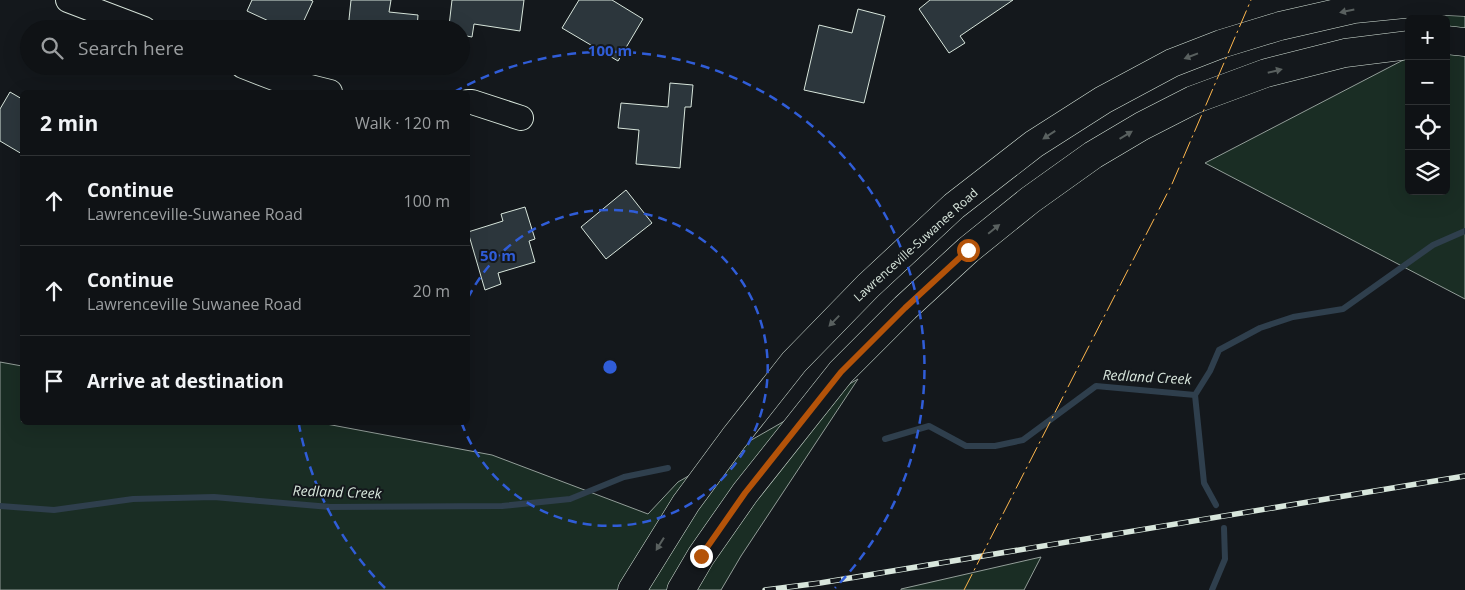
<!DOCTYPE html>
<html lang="en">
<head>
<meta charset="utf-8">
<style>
	:root { --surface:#0f1215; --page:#181b1e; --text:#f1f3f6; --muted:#9b9ea0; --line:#2f3234 }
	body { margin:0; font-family:"Open Sans",sans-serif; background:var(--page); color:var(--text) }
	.controls { position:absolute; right:15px; top:15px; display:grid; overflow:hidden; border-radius:8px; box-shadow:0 5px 20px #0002 }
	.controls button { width:45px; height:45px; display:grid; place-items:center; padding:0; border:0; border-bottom:1px solid var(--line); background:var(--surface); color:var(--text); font:25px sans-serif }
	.stop { position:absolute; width:15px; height:15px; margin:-11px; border:4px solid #b45309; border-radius:50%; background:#fff }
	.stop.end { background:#b45309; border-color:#fff; box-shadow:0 1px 5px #0008 }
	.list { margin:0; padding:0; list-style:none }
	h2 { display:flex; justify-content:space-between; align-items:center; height:65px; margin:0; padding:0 20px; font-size:21px }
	h2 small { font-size:16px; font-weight:400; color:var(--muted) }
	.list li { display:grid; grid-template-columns:32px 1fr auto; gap:15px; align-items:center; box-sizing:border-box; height:90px; padding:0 20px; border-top:1px solid var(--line) }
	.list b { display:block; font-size:19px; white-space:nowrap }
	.list p { margin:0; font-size:16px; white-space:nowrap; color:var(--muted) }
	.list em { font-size:16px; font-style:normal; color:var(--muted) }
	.icon { flex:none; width:28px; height:28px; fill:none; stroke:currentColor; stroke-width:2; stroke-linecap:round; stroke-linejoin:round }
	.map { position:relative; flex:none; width:1465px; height:590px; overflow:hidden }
	.search { position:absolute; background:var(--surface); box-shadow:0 5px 20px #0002; left:20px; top:20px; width:450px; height:55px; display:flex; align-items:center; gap:12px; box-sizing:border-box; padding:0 18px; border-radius:28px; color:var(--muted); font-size:19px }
	.panel { position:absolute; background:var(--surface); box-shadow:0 5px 20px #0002; left:20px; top:90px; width:450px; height:335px; border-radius:8px }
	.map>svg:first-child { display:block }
</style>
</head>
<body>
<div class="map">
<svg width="1465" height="590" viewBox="0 0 1465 590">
	<rect width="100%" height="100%" fill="#14181c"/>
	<g fill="#1a2d24" stroke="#939e99">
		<path d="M1431,0h34v299l-260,-136 204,-106v134h37v-172h-13z"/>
		<path d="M0,362l22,4v56l299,1 171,32 156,59 30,-32 180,-103 -117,177 -20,34h-721z"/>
		<path d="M1041,557l-17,33h-123v-1z"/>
	</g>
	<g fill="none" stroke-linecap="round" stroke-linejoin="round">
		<g stroke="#2f3f4d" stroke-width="6">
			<path d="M1195,395l15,-24 9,-21 41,-22 33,-11 50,-8 90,-64 32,-14"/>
			<path d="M1195,395l9,88 12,22"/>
			<path d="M885,439l44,-13 37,20h29l28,-6 73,-54 99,9"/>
			<path d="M0,506l54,4 79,-11 81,-2 116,10 172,-1 68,-7 54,-22 44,-9"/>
			<path d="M1212,590l13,-31 -1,-31"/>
		</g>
	</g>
	<g fill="#2c363c" stroke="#d8e6dc">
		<path d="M252,0h58l3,1 -13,28h-14l-39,-18z"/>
		<path d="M351,0h40l-2,12 29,3 -1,14h-69z"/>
		<path d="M452,0h72l-4,31 -46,-7 -2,13 -11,-2v-6h-7l1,-2 -6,-1z"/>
		<path d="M579,0h33l31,19 -25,42 -56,-33z"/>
		<path d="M930,0h83l-53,36 5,7 -16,10 -30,-44z"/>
		<path d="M858,9l27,7 -21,87 -60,-13 15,-65 33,8z"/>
		<path d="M670,83l23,2 -2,22h-6l-5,61 -44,-4 3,-34 -21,-2 3,-25 47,4z"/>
		<path d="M10,92l12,7v55l-22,-13v-32z"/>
		<path d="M626,190l26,33 -46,36 -25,-32z"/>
		<path d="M525,207l10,32 -6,2 6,21 -37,11 3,11 -16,6 -17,-58 35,-11 -2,-7z"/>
	</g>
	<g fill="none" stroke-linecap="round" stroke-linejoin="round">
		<g stroke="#d8e6dc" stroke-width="26">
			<g id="minor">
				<path d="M68,0l76,29"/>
				<path d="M243,66l31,12 56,14"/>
				<path d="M468,102h4l49,16"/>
			</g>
		</g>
		<g stroke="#d8e6dc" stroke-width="29">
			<g id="major">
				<path d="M1446,40l19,2"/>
				<path d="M632,590l54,-87 48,-65 60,-76 74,-76 86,-80 80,-62 69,-44 69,-37 49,-19 59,-18 74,-17 81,-8 30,1"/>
				<path d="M681,590l20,-34 44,-63 96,-121 64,-64 63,-58 62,-50 63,-45 49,-29 51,-26 73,-27 79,-20 64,-8"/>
			</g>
		</g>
		<use href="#minor" stroke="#14181c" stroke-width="24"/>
		<use href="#major" stroke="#14181c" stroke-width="28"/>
		<g stroke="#d8e6dc" stroke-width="5.5">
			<path id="rail" d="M765,590l55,-7 645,-107"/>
		</g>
		<use href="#rail" stroke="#14181c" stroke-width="4" stroke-dasharray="11" stroke-linecap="butt"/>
		<path stroke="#ffb74d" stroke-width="1" stroke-dasharray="18 4 2.5 4" stroke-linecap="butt" d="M964,590l208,-406 79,-184"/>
	</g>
	<defs><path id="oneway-solid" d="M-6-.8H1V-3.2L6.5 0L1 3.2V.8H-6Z" transform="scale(1.25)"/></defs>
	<g fill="#59605f">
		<use href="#oneway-solid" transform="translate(1347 11) rotate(168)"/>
		<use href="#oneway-solid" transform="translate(1191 56) rotate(159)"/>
		<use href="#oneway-solid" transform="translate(1275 71) rotate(-14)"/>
		<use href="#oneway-solid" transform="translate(1049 135) rotate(147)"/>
		<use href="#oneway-solid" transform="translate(1126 135) rotate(-31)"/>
		<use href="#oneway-solid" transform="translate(994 229) rotate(-39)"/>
		<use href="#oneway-solid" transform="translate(834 321) rotate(134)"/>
		<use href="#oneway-solid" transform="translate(660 544) rotate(122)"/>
	</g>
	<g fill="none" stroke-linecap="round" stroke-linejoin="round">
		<path stroke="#b45309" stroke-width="6" d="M701,556l44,-63 96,-121 64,-64 63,-58"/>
	</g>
	<g fill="none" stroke="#305dd8" stroke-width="2.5" stroke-dasharray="9 6">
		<path d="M468 298A158 158 0 1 1 462 424"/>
		<path d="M385 588A316 316 0 0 1 299 425M454 92A316 316 0 0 1 835 588"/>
	</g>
	<g text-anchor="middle" stroke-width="4" stroke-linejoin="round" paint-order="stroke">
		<g font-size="12" fill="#d8e6dc" stroke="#14181c">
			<text transform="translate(916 245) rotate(-42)" y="4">Lawrenceville-Suwanee Road</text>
		</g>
		<g font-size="14" font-style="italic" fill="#d8e6dc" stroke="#14181c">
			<text transform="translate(1147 377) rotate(3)" y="5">Redland Creek</text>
			<text transform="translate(337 492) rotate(2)" y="5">Redland Creek</text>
		</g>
	</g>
	<circle cx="610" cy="367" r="8" fill="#305dd8" stroke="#14181c" stroke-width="2.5"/>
	<g font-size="15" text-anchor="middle" font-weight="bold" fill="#305dd8" stroke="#14181c" stroke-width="4" stroke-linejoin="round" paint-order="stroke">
		<text x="610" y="56">100 m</text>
		<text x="498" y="261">50 m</text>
	</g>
</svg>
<div class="controls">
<button>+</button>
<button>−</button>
<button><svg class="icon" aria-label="locate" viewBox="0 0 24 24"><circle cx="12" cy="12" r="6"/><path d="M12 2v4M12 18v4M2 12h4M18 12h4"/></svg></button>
<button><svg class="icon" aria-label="layers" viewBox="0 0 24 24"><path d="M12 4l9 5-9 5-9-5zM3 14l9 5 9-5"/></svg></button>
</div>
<div class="stop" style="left:968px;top:250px"></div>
<div class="stop end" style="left:701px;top:556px"></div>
<div class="search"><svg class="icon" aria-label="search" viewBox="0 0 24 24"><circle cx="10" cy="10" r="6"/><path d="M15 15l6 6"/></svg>Search here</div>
<section class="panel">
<h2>2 min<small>Walk · 120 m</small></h2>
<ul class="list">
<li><svg class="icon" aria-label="ahead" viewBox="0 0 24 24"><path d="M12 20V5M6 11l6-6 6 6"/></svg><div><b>Continue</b><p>Lawrenceville-Suwanee Road</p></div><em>100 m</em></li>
<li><svg class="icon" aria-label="ahead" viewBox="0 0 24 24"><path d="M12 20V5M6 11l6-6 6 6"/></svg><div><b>Continue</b><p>Lawrenceville Suwanee Road</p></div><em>20 m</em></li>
<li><svg class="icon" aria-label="arrive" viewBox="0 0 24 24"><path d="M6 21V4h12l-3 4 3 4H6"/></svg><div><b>Arrive at destination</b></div></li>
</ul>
</section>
</div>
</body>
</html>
